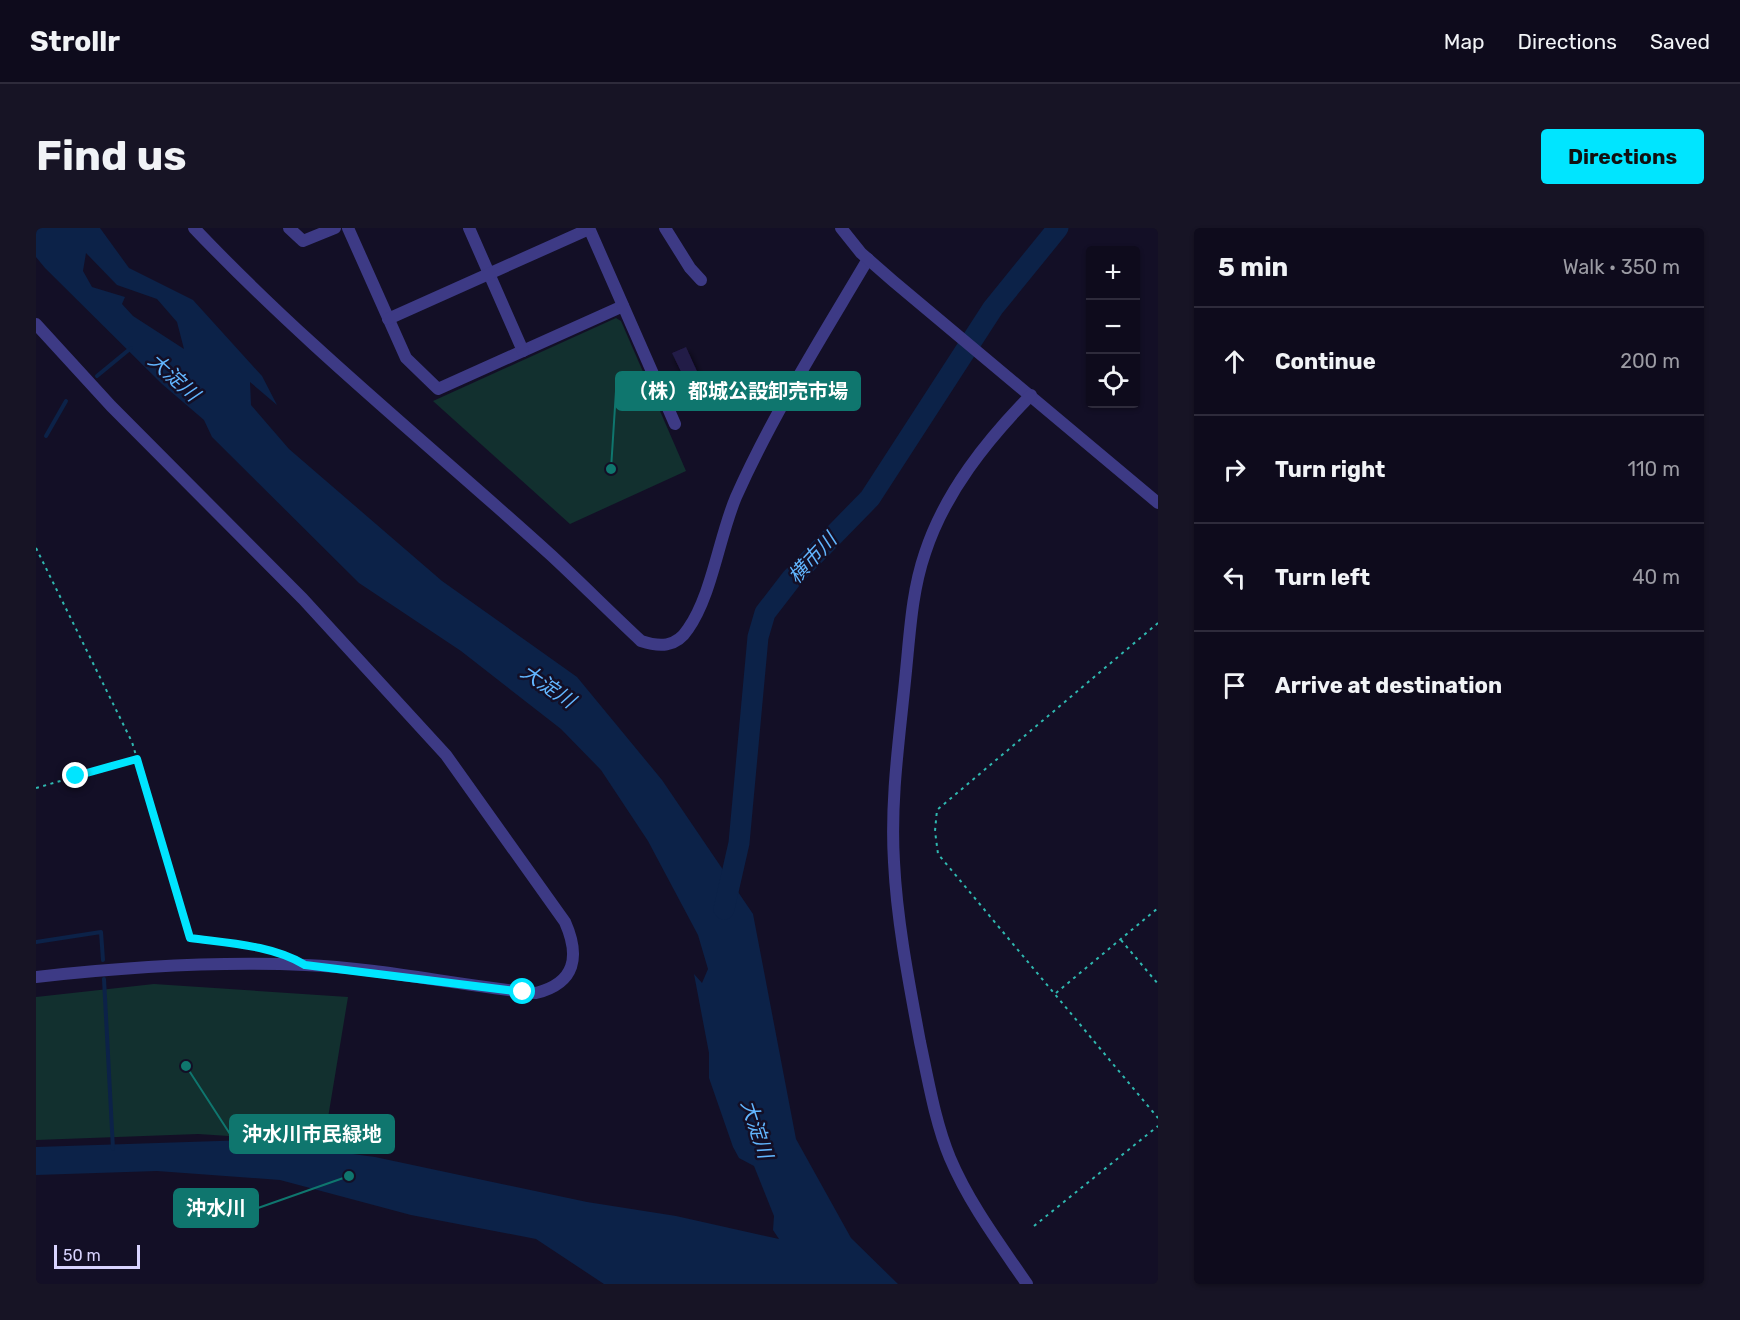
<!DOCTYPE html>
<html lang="en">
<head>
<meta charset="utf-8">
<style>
	:root { --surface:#0e0b1c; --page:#171425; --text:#f1f3f6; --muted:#9b9ba3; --line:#2e2b3b; --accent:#00e5ff }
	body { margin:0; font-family:Rubik,"Noto Sans JP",sans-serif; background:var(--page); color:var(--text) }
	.controls { position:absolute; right:18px; top:18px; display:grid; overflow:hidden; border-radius:6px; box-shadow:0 2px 4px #0004 }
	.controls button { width:54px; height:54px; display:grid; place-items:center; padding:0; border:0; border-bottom:2px solid var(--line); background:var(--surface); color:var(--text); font:30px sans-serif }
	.scale { position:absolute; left:18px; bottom:15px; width:86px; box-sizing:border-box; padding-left:6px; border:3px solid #d9d4ff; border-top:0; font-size:16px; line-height:21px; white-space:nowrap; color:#d9d4ff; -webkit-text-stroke:4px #130f26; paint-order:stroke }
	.stop { position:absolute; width:18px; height:18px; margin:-14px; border:4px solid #00e5ff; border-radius:50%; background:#fff }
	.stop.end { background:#00e5ff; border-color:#fff; box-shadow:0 2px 6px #0008 }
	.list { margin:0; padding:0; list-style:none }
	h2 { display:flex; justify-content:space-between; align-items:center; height:78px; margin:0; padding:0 24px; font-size:26px }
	h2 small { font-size:20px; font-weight:400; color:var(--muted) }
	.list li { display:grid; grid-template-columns:39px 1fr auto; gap:18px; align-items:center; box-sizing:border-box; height:108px; padding:0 24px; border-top:2px solid var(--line) }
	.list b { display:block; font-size:22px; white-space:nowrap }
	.list em { font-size:20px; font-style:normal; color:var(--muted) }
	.icon { flex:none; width:33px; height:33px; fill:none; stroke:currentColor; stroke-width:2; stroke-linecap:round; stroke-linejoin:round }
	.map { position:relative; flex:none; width:1122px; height:1056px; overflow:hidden; border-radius:6px }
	header { display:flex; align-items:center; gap:36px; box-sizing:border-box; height:84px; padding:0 30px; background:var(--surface); border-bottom:2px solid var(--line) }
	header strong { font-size:28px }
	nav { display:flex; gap:33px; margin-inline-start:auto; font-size:21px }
	.intro { display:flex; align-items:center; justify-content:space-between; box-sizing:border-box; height:144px; padding:0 36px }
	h1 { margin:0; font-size:42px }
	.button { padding:15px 27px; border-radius:6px; background:var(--accent); color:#111; font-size:21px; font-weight:700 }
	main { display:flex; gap:36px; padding:0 36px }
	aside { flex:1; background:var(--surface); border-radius:6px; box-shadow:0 2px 4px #0004 }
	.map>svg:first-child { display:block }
</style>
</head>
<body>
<header>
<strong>Strollr</strong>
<nav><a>Map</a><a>Directions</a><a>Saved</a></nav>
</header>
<div class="intro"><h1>Find us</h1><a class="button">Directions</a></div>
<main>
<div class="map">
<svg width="1122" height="1056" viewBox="0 0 1122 1056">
	<defs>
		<filter id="shadow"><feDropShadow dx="3" dy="5" stdDeviation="3" flood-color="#0009"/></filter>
	</defs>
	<rect width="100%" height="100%" fill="#130f26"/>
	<g fill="#12302f">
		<path d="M580,90l5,3 65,150 -116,53 -137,-123z"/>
		<path d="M118,756l194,13 -24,145 -126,-8 -162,6v-143z"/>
	</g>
	<path fill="#0c2248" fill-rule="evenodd" d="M0,0h64l29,40 64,32 69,76 15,29 -27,-23 1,23 38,44 153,132 135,96 85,103 91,134 43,225 55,99 47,46h-294l-68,-45 -125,-24 -131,-35 -123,-9 -121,4v-28l213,-7 126,17 212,45 89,14 103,23 -6,-9 1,-14 -20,-50 -15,-8 -6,-11 -24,-69v-25l-15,-79 8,9 6,-14 -10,-34 -50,-94 -47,-71 -40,-41 -100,-78 -102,-68 -147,-146 -8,-17 -42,-36 -117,-116 -9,-11zM50,25l31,32 40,14 20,23 7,27 -51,-33 -11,-12 3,-7 -33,-10 -9,-16z"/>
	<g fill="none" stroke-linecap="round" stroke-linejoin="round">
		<g stroke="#0c2248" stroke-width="4">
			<path d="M61,148l34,-28"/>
			<path d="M10,208l20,-35"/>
			<path d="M0,714l65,-10 2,28"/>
			<path d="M68,751l9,170"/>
		</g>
		<path stroke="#0c2248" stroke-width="21" d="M688,681l15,-66 19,-206 7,-24 27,-35 78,-80 123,-190 65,-80"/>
	</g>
	<path fill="#241b47" filter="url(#shadow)" d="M650,119l14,31 -13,6 -15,-31z"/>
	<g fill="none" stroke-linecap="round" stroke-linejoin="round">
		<g stroke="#2fb8b0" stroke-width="2" stroke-dasharray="3 4.5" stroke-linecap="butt">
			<path d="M0,320l96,194 58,196 79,14"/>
			<path d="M1122,395l-221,187 -2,21 3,23 220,264"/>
			<path d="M0,560l101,-29"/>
			<path d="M1085,712l37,44"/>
			<path d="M1020,765l102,-85"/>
			<path d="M998,998l124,-100"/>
		</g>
		<g stroke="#3d3a85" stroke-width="12">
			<path d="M158,0c112,118 238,219 358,328 30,28 59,57 89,85 18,6 35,7 47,-12 24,-34 31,-92 48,-132 37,-83 86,-160 132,-238"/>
			<path d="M253,0l14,13 32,-13"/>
			<path d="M312,0l58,130 32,31 185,-83"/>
			<path d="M433,0l54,123"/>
			<path d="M553,0l86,196"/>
			<path d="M629,0l25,40 11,12"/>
			<path d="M805,0l20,25 32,28 265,222"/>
			<path d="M352,91l201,-90"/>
			<path d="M0,96l75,82 192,193 143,156 119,167c15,34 11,61 -29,71 -77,-7 -154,-25 -231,-28 -90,-4 -180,2 -269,12"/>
			<path d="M991,1056c-28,-41 -58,-81 -77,-126 -15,-36 -22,-79 -30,-116 -11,-59 -23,-120 -26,-180 -4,-64 6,-128 12,-191 4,-40 6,-80 19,-118 20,-61 62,-113 106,-158"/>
		</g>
	</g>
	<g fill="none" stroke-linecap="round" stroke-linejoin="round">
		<path stroke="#00e5ff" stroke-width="8" d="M40,548l61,-17 53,179c36,5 83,7 115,27l218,27"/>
	</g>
	<g text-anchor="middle" stroke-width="5" stroke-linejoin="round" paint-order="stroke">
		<g font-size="20" font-style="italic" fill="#62b6ff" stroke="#130f26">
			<text transform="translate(138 149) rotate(42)" y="7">大淀川</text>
			<text transform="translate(776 330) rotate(-47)" y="7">横市川</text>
			<text transform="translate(512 458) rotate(34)" y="7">大淀川</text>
			<text transform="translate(721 901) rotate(72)" y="7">大淀川</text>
		</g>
	</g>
	<path fill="none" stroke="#0f766e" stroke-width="2" d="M575 241L580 163M150 838L194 906M313 948L222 980"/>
	<g fill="#0f766e" stroke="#130f26" stroke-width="2">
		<circle cx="575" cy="241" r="6"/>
		<circle cx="150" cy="838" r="6"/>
		<circle cx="313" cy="948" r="6"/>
	</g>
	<g fill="#0f766e" stroke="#0f766e" stroke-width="2">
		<rect x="580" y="144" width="244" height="38" rx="6"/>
		<rect x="194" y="887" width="164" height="38" rx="6"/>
		<rect x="138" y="961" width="84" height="38" rx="6"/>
	</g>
	<g font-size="20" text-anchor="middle" font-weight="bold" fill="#fff">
		<text x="702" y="170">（株）都城公設卸売市場</text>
		<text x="276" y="913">沖水川市民緑地</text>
		<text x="180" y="987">沖水川</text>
	</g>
</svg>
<div class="controls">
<button>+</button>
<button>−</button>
<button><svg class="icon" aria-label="locate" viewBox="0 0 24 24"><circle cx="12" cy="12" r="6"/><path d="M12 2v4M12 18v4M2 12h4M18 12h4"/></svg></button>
</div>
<div class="scale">50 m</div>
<div class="stop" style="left:487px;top:764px"></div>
<div class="stop end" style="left:40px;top:548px"></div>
</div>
<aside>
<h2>5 min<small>Walk · 350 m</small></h2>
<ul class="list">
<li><svg class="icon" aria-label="ahead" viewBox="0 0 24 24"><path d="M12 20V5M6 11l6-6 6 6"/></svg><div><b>Continue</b></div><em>200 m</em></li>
<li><svg class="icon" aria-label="right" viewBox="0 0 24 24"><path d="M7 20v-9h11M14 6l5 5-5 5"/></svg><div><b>Turn right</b></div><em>110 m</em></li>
<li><svg class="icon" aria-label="left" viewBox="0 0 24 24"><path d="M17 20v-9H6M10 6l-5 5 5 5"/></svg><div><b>Turn left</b></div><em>40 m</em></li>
<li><svg class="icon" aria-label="arrive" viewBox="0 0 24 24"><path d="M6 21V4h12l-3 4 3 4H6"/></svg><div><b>Arrive at destination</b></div></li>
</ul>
</aside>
</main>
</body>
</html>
